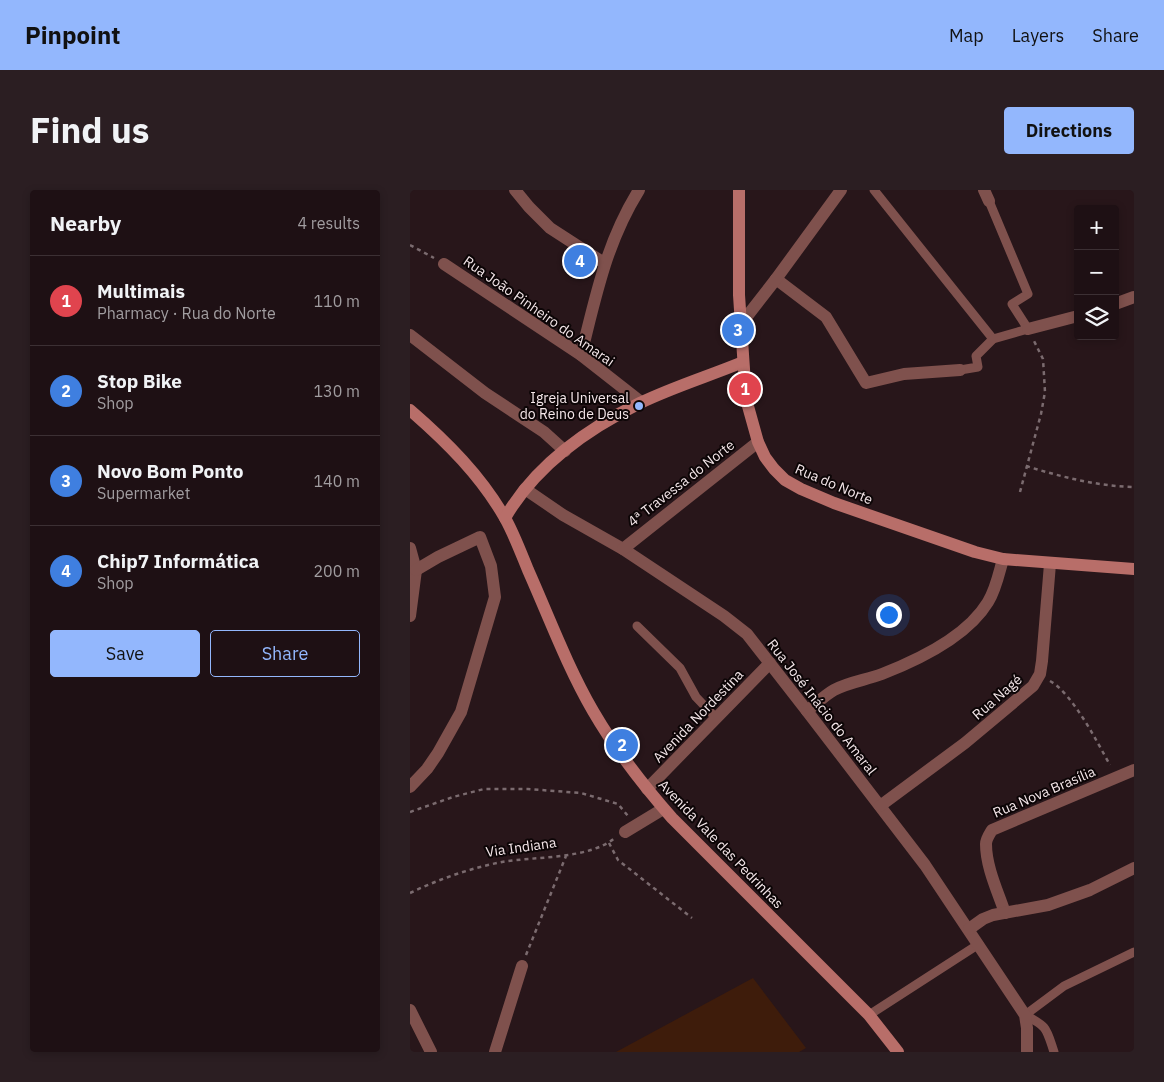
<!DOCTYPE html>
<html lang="en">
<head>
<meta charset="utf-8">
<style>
	:root { --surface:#1e1014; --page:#2b1e22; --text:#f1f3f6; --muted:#a19da0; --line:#3c3034; --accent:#93b7fd }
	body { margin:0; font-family:"IBM Plex Sans",sans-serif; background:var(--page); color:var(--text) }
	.controls { position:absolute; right:15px; top:15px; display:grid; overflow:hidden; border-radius:5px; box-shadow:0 2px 8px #0003 }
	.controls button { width:45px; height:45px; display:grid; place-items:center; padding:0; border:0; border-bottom:1px solid var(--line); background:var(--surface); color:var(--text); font:25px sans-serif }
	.you { position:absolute; left:478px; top:424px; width:18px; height:18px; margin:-12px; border:4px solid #fff; border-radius:50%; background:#1a73e8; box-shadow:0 0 0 8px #1a73e833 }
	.badge { display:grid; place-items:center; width:32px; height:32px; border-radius:50%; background:var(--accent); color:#fff; font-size:16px; font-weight:700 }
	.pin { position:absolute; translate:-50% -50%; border:2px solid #fff; box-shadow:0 1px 5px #0006 }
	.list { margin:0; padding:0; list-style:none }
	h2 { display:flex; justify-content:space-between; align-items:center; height:65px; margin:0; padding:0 20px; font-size:21px }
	h2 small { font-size:16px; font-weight:400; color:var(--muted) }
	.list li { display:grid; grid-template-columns:32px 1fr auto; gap:15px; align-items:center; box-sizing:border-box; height:90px; padding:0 20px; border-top:1px solid var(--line) }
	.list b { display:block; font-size:19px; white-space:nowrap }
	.list p { margin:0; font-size:16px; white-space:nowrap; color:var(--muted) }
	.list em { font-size:16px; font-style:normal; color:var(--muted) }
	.actions { display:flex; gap:10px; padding:15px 20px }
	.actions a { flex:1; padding:11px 0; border:1px solid var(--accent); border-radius:5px; text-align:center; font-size:18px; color:var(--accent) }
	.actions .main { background:var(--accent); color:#111 }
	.icon { flex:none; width:28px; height:28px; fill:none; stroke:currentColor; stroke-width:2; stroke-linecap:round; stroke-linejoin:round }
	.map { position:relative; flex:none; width:724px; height:862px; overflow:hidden; border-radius:5px }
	header { display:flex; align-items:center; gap:30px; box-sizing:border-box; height:70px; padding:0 25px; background:var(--accent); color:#111 }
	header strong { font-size:24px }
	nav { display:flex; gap:28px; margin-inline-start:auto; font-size:18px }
	.intro { display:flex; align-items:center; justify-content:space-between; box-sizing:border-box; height:120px; padding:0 30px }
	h1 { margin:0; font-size:35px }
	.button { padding:12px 22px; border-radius:5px; background:var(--accent); color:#111; font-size:18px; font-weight:700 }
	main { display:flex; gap:30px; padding:0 30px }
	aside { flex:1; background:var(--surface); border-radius:5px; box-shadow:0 2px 8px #0003 }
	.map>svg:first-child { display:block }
</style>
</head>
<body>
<header>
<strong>Pinpoint</strong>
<nav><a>Map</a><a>Layers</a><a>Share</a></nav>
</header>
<div class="intro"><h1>Find us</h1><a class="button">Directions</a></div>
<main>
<aside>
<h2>Nearby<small>4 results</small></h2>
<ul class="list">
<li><span class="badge" style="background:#e0444e">1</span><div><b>Multimais</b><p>Pharmacy · Rua do Norte</p></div><em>110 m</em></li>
<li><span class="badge" style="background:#3f7fe0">2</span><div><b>Stop Bike</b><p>Shop</p></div><em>130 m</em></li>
<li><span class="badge" style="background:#3f7fe0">3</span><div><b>Novo Bom Ponto</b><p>Supermarket</p></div><em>140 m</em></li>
<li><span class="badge" style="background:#3f7fe0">4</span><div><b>Chip7 Informática</b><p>Shop</p></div><em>200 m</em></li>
</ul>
<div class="actions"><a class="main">Save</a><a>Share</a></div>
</aside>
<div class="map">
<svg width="724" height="862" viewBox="0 0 724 862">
	<rect width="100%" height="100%" fill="#28161a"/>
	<path fill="#3e1c0b" d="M343,788l53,70 -7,4h-183z"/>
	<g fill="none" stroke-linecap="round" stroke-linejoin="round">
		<g stroke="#7b6b6f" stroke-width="2.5" stroke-dasharray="4 4" stroke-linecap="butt">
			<path d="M0,55l24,13"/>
			<path d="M616,276c36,11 70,20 108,21"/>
			<path d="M610,302l21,-78 4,-22 -2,-33 -9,-18"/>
			<path d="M640,491c23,13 47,61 60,84"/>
			<path d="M0,622l43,-15 31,-8h44l53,4 37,11 10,12"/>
			<path d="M199,653l9,17 74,58"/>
			<path d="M0,703c29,-14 61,-25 92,-31 34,-6 85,-2 113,-24"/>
			<path d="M116,765l40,-99"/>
		</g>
		<g stroke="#7f514d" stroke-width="9">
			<path d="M464,0l119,149"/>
			<path d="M550,180l18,-3 -2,-11 17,-17 35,-10 -16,-25 16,-10 -39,-93"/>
			<path d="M227,436l43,42 16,29 20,21"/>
			<path d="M459,825l110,-71"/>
			<path d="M644,862c-8,-24 -6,-25 -29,-37l39,-29 70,-34"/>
		</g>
		<g stroke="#7f514d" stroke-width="12">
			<path d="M105,0l14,17 21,21 54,35"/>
			<path d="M574,0l5,11"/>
			<path d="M34,74l137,91 60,47"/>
			<path d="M366,89l50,38 40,66 38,-9 56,-4"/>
			<path d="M705,114l19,-7"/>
			<path d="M331,134l35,-45 65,-89"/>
			<path d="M618,139l50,-13"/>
			<path d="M0,145l75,58 59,39 21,19"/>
			<path d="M171,165c15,-59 25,-112 58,-165"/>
			<path d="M115,299l38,26 60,34 101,67 23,18 60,77 118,154 100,150 2,13v24"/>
			<path d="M0,358l6,22 -6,46"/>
			<path d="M213,359l135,-107"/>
			<path d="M397,521c9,-7 18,-16 27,-21 15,-8 32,-10 48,-16 36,-14 85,-37 106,-72 8,-13 11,-29 15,-43"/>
			<path d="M0,597l17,-18 11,-16 23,-41 34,-115 -4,-31 -11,-29 -42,20 -22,13"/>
			<path d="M237,599l123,-126"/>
			<path d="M470,616l85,-63 68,-57 7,-12 2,-13 8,-97"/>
			<path d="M215,642l38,-23"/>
			<path d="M595,723c-7,-21 -19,-46 -19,-69 0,-5 3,-9 6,-14l142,-60"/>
			<path d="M559,739l14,-10 10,-4 55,-10 42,-15 44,-22"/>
			<path d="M0,820l21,42"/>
			<path d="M85,862l27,-86"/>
		</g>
		<g stroke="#b86e69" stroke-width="12">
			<path d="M329,0v105l7,104 12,43 7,15 9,12 11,11 16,9 33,14 141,49 28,7 131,10"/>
			<path d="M0,220c37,32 71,66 95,108 9,16 16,35 23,52 21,47 39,96 65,141 22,38 50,74 79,107l197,197 29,37"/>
			<path d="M95,328c30,-52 82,-89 135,-115 33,-16 69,-27 103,-41"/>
		</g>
	</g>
	<circle fill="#93b7fd" stroke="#0c0506" stroke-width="2" cx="229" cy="216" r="5"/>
	<g text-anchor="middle" stroke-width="4" stroke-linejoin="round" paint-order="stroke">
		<g font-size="14" fill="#f5e7ea" stroke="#0c0506">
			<text transform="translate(129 121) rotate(35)" y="5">Rua João Pinheiro do Amarai</text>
			<text transform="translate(271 293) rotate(-38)" y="5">4ª Travessa do Norte</text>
			<text transform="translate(424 294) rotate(23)" y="5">Rua do Norte</text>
			<text transform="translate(587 507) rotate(-41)" y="5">Rua Nagé</text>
			<text transform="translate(412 517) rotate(52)" y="5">Rua José Inácio do Amaral</text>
			<text transform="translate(288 526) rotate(-46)" y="5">Avenida Nordestina</text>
			<text transform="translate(634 602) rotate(-23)" y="5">Rua Nova Brasília</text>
			<text transform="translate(311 654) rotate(46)" y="5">Avenida Vale das Pedrinhas</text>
			<text transform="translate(111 657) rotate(-8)" y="5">Via Indiana</text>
		</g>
		<g font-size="14" fill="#f5e7ea" stroke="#0c0506" text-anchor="end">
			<text x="219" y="213">Igreja Universal<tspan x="219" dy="16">do Reino de Deus</tspan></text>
		</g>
	</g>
</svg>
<div class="controls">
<button>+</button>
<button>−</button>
<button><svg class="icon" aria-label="layers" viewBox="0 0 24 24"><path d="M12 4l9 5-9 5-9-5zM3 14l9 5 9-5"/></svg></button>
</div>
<div class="you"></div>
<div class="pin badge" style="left:335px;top:199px;background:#e0444e">1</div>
<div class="pin badge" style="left:212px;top:555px;background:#3f7fe0">2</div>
<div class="pin badge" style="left:328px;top:140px;background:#3f7fe0">3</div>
<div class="pin badge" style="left:170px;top:71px;background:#3f7fe0">4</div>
</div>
</main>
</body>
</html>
